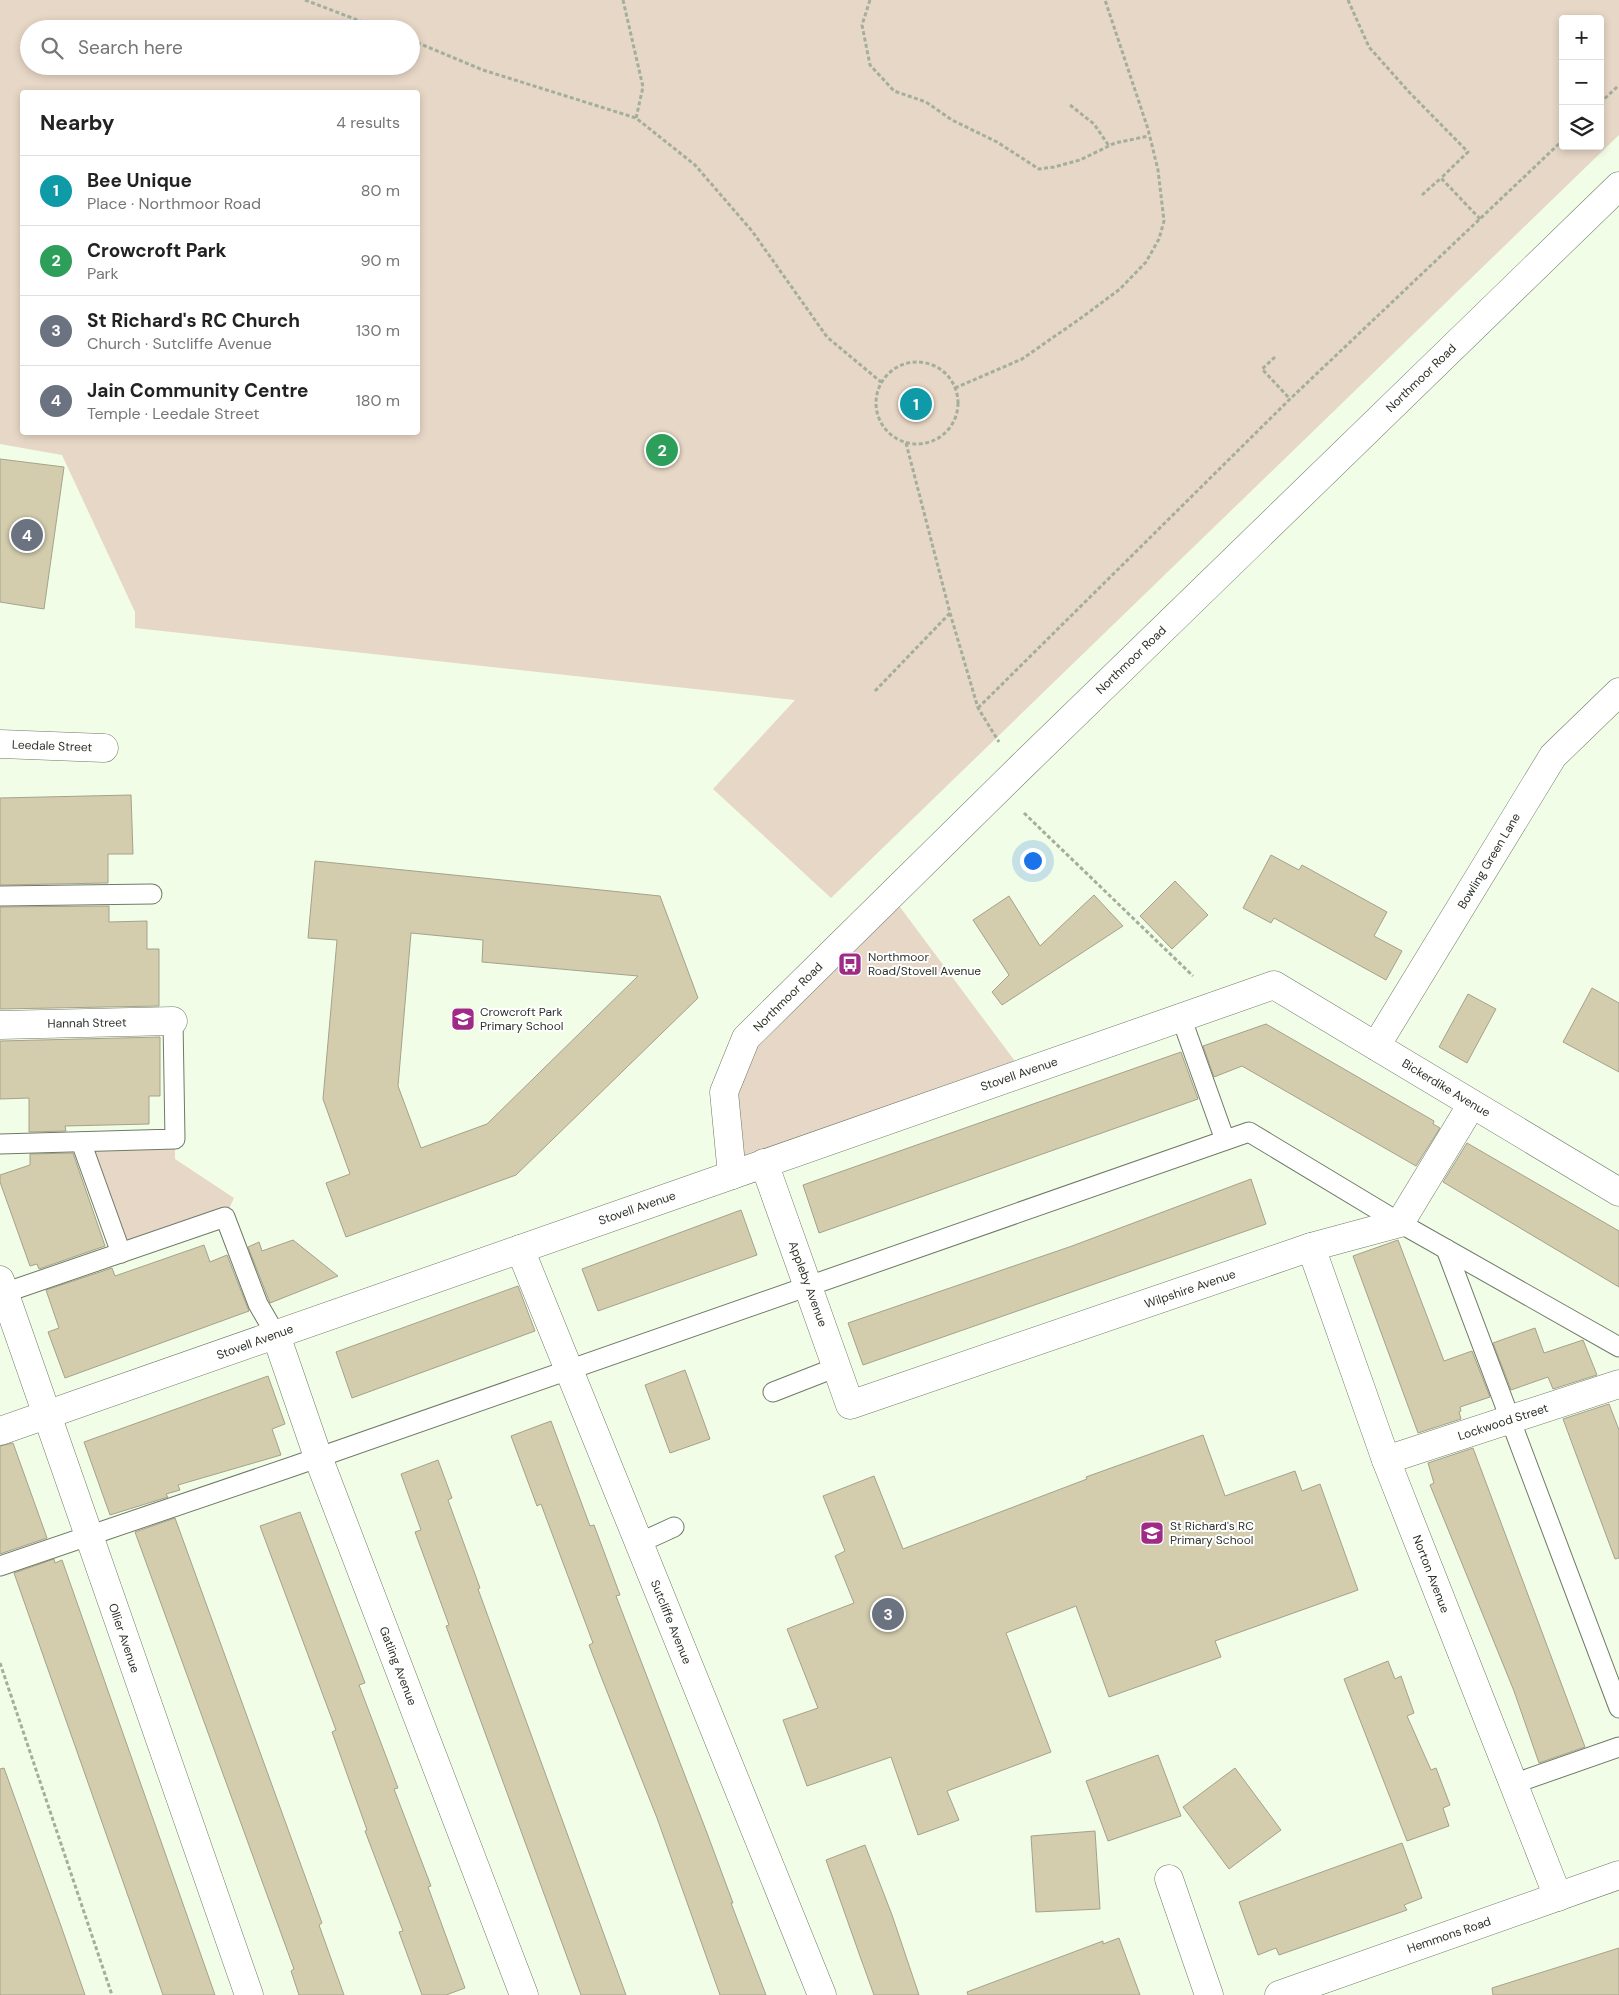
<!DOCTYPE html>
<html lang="en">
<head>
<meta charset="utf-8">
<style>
	:root { --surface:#fff; --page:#f2f2f2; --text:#222; --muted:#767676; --line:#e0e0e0; --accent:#9f2b86 }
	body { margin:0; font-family:"DM Sans",sans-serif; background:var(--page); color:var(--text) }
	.controls { position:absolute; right:15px; top:15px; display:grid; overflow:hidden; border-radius:5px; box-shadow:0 2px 8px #0003 }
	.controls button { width:45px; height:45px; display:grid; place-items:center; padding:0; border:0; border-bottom:1px solid var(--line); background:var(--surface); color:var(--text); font:25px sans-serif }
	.you { position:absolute; left:1032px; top:860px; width:18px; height:18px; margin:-12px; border:4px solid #fff; border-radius:50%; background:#1a73e8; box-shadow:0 0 0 8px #1a73e833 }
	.badge { display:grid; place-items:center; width:32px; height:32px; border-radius:50%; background:var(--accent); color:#fff; font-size:16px; font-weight:700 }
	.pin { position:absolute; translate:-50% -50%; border:2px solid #fff; box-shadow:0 1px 5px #0006 }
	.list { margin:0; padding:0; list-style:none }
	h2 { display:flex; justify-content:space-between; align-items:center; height:65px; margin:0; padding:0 20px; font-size:21px }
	h2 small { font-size:16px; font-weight:400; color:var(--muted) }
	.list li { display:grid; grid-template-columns:32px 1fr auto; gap:15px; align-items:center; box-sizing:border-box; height:70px; padding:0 20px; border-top:1px solid var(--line) }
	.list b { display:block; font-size:19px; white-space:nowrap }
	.list p { margin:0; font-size:16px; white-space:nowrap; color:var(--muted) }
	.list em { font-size:16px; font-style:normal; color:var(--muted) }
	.icon { flex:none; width:28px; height:28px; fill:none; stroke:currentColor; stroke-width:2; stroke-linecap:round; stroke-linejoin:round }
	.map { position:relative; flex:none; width:1619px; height:1995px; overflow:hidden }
	.search { position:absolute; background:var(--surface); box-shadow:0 2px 8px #0003; left:20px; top:20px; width:400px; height:55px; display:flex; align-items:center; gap:12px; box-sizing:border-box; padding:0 18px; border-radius:28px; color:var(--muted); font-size:19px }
	.panel { position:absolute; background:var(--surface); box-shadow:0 2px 8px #0003; left:20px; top:90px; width:400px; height:345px; border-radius:5px }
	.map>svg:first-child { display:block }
</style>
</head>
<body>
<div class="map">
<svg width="1619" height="1995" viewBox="0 0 1619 1995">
	<rect width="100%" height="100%" fill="#f1fde6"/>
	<g fill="#e7d7c6" fill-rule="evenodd">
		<path d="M0,0h1619v135l-788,763 -118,-109 82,-89 -660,-72v-16l-73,-157 -62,-11zM1563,19h37v127h-37zM29,29h382v37h-382zM22,92h396v340h-396z"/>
		<path d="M891,895l132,177 -291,103 6,-118z"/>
		<path d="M175,1139v20l59,39 -9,19 -104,36 -40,-111z"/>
	</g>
	<g fill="#d3cdad" stroke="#a5a28b" fill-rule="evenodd">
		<path d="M0,459l64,8 -20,142 -44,-7z"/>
		<path d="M131,795l2,59h-25v29l-108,2v-87z"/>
		<path d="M1271,855l28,15 3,-5 85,47 -13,24 28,15 -16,29 -112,-62 -3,5 -28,-15z"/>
		<path d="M315,861l345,35 38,102 -182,177 -170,62 -20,-54 24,-9 -27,-75 14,-159 -29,-2zM411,933l72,7 -1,22 156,14 -151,148 -66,24 -23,-62z"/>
		<path d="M1175,881l33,34 -36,34 -32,-33z"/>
		<path d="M1094,895l29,31 -121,79 -10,-13 17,-17 -36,-55 36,-24 31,50z"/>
		<path d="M109,906v16l38,-1v28h12v57l-159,3v-102z"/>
		<path d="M1592,988l27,15v69l-56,-30z"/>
		<path d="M1468,994l28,15 -29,54 -28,-16z"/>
		<path d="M1266,1024l168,97 -1,3 7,4 -24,38 -174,-100 -28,11 -11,-31z"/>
		<path d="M160,1037v59h-11v28l-84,2 1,5 -37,1v-34l-29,1v-58z"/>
		<path d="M1181,1052l17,47 -379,134 -16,-48z"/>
		<path d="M1467,1143l152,88v56l-176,-105z"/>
		<path d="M73,1153l32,93 -66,23 -2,-5 -7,2 -30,-84v-7l30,-10v-11z"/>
		<path d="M1251,1179l15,45 -403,141 -15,-42 224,-77z"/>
		<path d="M741,1210l16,45 -159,56 -16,-42z"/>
		<path d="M293,1240l45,36 -68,27 -22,-56 11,-5 3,9z"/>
		<path d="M1398,1240l46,121 28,-10 18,46 -30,10 1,4 -2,1 2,7 -43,14 -65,-177z"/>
		<path d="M204,1245l6,17 17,-7 22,56 -184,67 -17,-46 11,-4 -13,-38 66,-22 3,8z"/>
		<path d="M518,1286l17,45 -183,67 -16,-46z"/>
		<path d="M1535,1328l9,25 39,-13 14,35 -44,14 -5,-12 -37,13 -18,-47z"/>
		<path d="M685,1370l25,69 -40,14 -25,-68z"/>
		<path d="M268,1376l17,48 -13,5 9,26 -103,30 2,5 -14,4 2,3 -58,18 -26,-73z"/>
		<path d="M1609,1404l10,26v128l-4,1 -52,-140z"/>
		<path d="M551,1421l39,105 4,-1 26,70 -4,1 91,237 26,70h-2l35,92h-46l-63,-177 -55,-139 -13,-34 4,-2 -52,-139 -4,2 -26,-70z"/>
		<path d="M1203,1435l22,61 70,-25 7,20 18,-7 38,106 -143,51 6,16 -112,40 -33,-91 -70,27 45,119 -104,39 12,29 -41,15 -27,-78 -84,29 -24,-66 35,-12 -31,-79 67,-26 -19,-47 10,-5 -22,-55 51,-20 29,73 184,-70 -1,-2z"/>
		<path d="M13,1443l34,95 -47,16v-108z"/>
		<path d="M1473,1448l112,299 -46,16 -25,-72 -84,-206 4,-2 -6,-20z"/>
		<path d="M438,1460l14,38 -4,2 32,88 -2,1 148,406h-45l-135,-369 3,-1 -34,-93 6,-2 -20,-56z"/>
		<path d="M300,1512l65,171 -6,2 39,103 -4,1 37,97 -3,1 37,101 -19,7h-24l-23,-63 4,-1 -38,-100 2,-1 -35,-98 4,-2 -76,-204z"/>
		<path d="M175,1518l147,405 -3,2 25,70h-45l-8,-24 3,-2 -159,-437z"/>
		<path d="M54,1559l1,4 7,-3 153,435h-52l-149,-422z"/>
		<path d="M1388,1661l7,18 6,-3 13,37 -7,3 24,54 5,-2 14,37 -7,3 6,18 -42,15 -63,-162z"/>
		<path d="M1158,1755l23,61 -73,25 -22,-60z"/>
		<path d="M4,1768l57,158 24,69h-85v-226z"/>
		<path d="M1235,1768l46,62 -52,39 -46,-62z"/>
		<path d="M1095,1831l5,78 -64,3 -5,-76z"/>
		<path d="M1402,1843l20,55 -18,7 3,5 -128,45 -3,-7 -18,7 -19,-53z"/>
		<path d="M865,1845l27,70 27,80h-45l-13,-36 -35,-99z"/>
		<path d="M1119,1938l21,57h-172l-1,-3 136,-51v3z"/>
		<path d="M1619,1948v47h-126l-1,-7z"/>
	</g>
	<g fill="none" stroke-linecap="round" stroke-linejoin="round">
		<g stroke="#6f7a66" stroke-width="21">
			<g id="service">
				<path d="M0,896l152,-2"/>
				<path d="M1181,1017l44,123"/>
				<path d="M81,1142l40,111"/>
				<path d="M0,1144l175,-5 -2,-118"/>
				<path d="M1446,1249l173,459"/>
				<path d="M4,1293l221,-76 33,87 18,31"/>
				<path d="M773,1392l64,-25"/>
				<path d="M639,1543l35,-16"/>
				<path d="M0,1566l294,-100 955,-334 151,91 219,124"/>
				<path d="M1513,1784l106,-37"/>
			</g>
		</g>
		<g stroke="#6f7a66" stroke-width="29">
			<g id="minor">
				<path d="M1619,186l-597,580 -276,272 -22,54 8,83 542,-190 345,207"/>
				<path d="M0,744l104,4"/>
				<path d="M0,1025l173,-4"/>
				<path d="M1376,1046l177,-290 66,-64"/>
				<path d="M764,1163l86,242 461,-158 89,-24 72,-119"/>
				<path d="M1311,1247l75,213 172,437"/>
				<path d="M520,1249l302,746"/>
				<path d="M0,1280l249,715"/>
				<path d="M276,1335l42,122 206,538"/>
				<path d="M1386,1460l233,-76"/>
				<path d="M1169,1879l40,116"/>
				<path d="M1279,1995l340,-120"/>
			</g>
		</g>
		<g stroke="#6f7a66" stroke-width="29">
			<path id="tertiary" d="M0,1431l732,-256"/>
		</g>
		<g stroke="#a4ae9c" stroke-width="3" stroke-dasharray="4 2.5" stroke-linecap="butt">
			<path d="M305,0l76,29"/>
			<path d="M623,0l20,87 -7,31"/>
			<path d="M870,0l-8,25 8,40 24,26 32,11 26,18 45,22 42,27 15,-2 26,-7 35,-17 34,-7"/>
			<path d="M1348,0l21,47 40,45 59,60 -27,26 40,42"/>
			<path d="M411,40l72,30 153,48 59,47 57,66 75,106 54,45"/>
			<path d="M1600,103l19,-18"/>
			<path d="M1070,105l24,19 15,22"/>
			<path d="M1422,195l19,-17"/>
			<path d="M1275,357l-13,12 28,30"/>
			<circle cx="917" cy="403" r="41"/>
			<path d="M955,388l67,-29 59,-41 39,-29 26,-27 13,-23 5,-18 -6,-51 -10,-41 -43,-129"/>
			<path d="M906,443l44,170 28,95 21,34"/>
			<path d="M875,691l75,-78"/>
			<path d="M978,708l312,-309 273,-259"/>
			<path d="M1024,813l169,163"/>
			<path d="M0,1663l112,332"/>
		</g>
		<use href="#service" stroke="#fff" stroke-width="19"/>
		<use href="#minor" stroke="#fff" stroke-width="28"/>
		<use href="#tertiary" stroke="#fff" stroke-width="28"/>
	</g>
	<defs>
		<g id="bus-square" transform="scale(1.25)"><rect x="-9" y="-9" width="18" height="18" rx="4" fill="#9f2b86" stroke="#fff"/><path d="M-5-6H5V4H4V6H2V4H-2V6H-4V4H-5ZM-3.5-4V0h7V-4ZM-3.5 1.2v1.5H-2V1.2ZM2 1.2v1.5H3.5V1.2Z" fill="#fff"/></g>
		<g id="school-square" transform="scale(1.25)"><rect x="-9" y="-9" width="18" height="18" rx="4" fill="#9f2b86" stroke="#fff"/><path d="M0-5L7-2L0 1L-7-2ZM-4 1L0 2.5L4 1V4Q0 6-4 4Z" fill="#fff"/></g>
	</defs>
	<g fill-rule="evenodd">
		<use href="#bus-square" x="850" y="964"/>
		<use href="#school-square" x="463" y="1019"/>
		<use href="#school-square" x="1152" y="1533"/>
	</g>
	<g text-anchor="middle" stroke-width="4" stroke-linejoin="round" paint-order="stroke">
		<g font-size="12" fill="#2d3229" stroke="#fff">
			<text transform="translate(1421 378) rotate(-44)" y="4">Northmoor Road</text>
			<text transform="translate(1131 660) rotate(-44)" y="4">Northmoor Road</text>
			<text transform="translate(52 746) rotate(2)" y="4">Leedale Street</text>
			<text transform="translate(1489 861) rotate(-59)" y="4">Bowling Green Lane</text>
			<text transform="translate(788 997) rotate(-45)" y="4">Northmoor Road</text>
			<text transform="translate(87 1023) rotate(-1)" y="4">Hannah Street</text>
			<text transform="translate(1019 1074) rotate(-19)" y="4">Stovell Avenue</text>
			<text transform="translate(1446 1088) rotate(31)" y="4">Bickerdike Avenue</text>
			<text transform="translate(637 1208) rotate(-19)" y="4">Stovell Avenue</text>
			<text transform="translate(808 1284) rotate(70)" y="4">Appleby Avenue</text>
			<text transform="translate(1190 1289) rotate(-19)" y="4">Wilpshire Avenue</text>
			<text transform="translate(255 1342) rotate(-20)" y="4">Stovell Avenue</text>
			<text transform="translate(1503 1422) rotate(-18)" y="4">Lockwood Street</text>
			<text transform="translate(1431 1574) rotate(69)" y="4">Norton Avenue</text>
			<text transform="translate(671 1622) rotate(68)" y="4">Sutcliffe Avenue</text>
			<text transform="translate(124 1638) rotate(71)" y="4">Ollier Avenue</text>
			<text transform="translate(398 1666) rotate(69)" y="4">Gatling Avenue</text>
			<text transform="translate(1449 1935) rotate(-19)" y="4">Hemmons Road</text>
		</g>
		<g font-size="12" fill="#2d3229" stroke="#fff" text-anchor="start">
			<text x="868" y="961">Northmoor<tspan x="868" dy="14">Road/Stovell Avenue</tspan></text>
			<text x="480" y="1016">Crowcroft Park<tspan x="480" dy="14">Primary School</tspan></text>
			<text x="1170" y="1530">St Richard's RC<tspan x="1170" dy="14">Primary School</tspan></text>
		</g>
	</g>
</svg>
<div class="controls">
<button>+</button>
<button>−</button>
<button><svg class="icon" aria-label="layers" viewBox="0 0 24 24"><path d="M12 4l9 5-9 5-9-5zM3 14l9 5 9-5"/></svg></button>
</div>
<div class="you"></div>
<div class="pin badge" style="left:916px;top:404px;background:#0f9aa8">1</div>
<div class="pin badge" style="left:662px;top:450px;background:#2e9e5b">2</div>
<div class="pin badge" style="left:888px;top:1614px;background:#6b7280">3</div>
<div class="pin badge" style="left:27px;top:535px;background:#6b7280">4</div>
<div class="search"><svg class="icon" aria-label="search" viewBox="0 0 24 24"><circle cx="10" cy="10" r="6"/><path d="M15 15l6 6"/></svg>Search here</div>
<section class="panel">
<h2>Nearby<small>4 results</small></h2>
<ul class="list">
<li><span class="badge" style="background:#0f9aa8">1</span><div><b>Bee Unique</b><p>Place · Northmoor Road</p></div><em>80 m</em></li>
<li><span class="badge" style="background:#2e9e5b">2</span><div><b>Crowcroft Park</b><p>Park</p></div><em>90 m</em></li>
<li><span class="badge" style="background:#6b7280">3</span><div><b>St Richard's RC Church</b><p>Church · Sutcliffe Avenue</p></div><em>130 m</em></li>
<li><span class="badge" style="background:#6b7280">4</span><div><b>Jain Community Centre</b><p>Temple · Leedale Street</p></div><em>180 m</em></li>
</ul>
</section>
</div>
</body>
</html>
